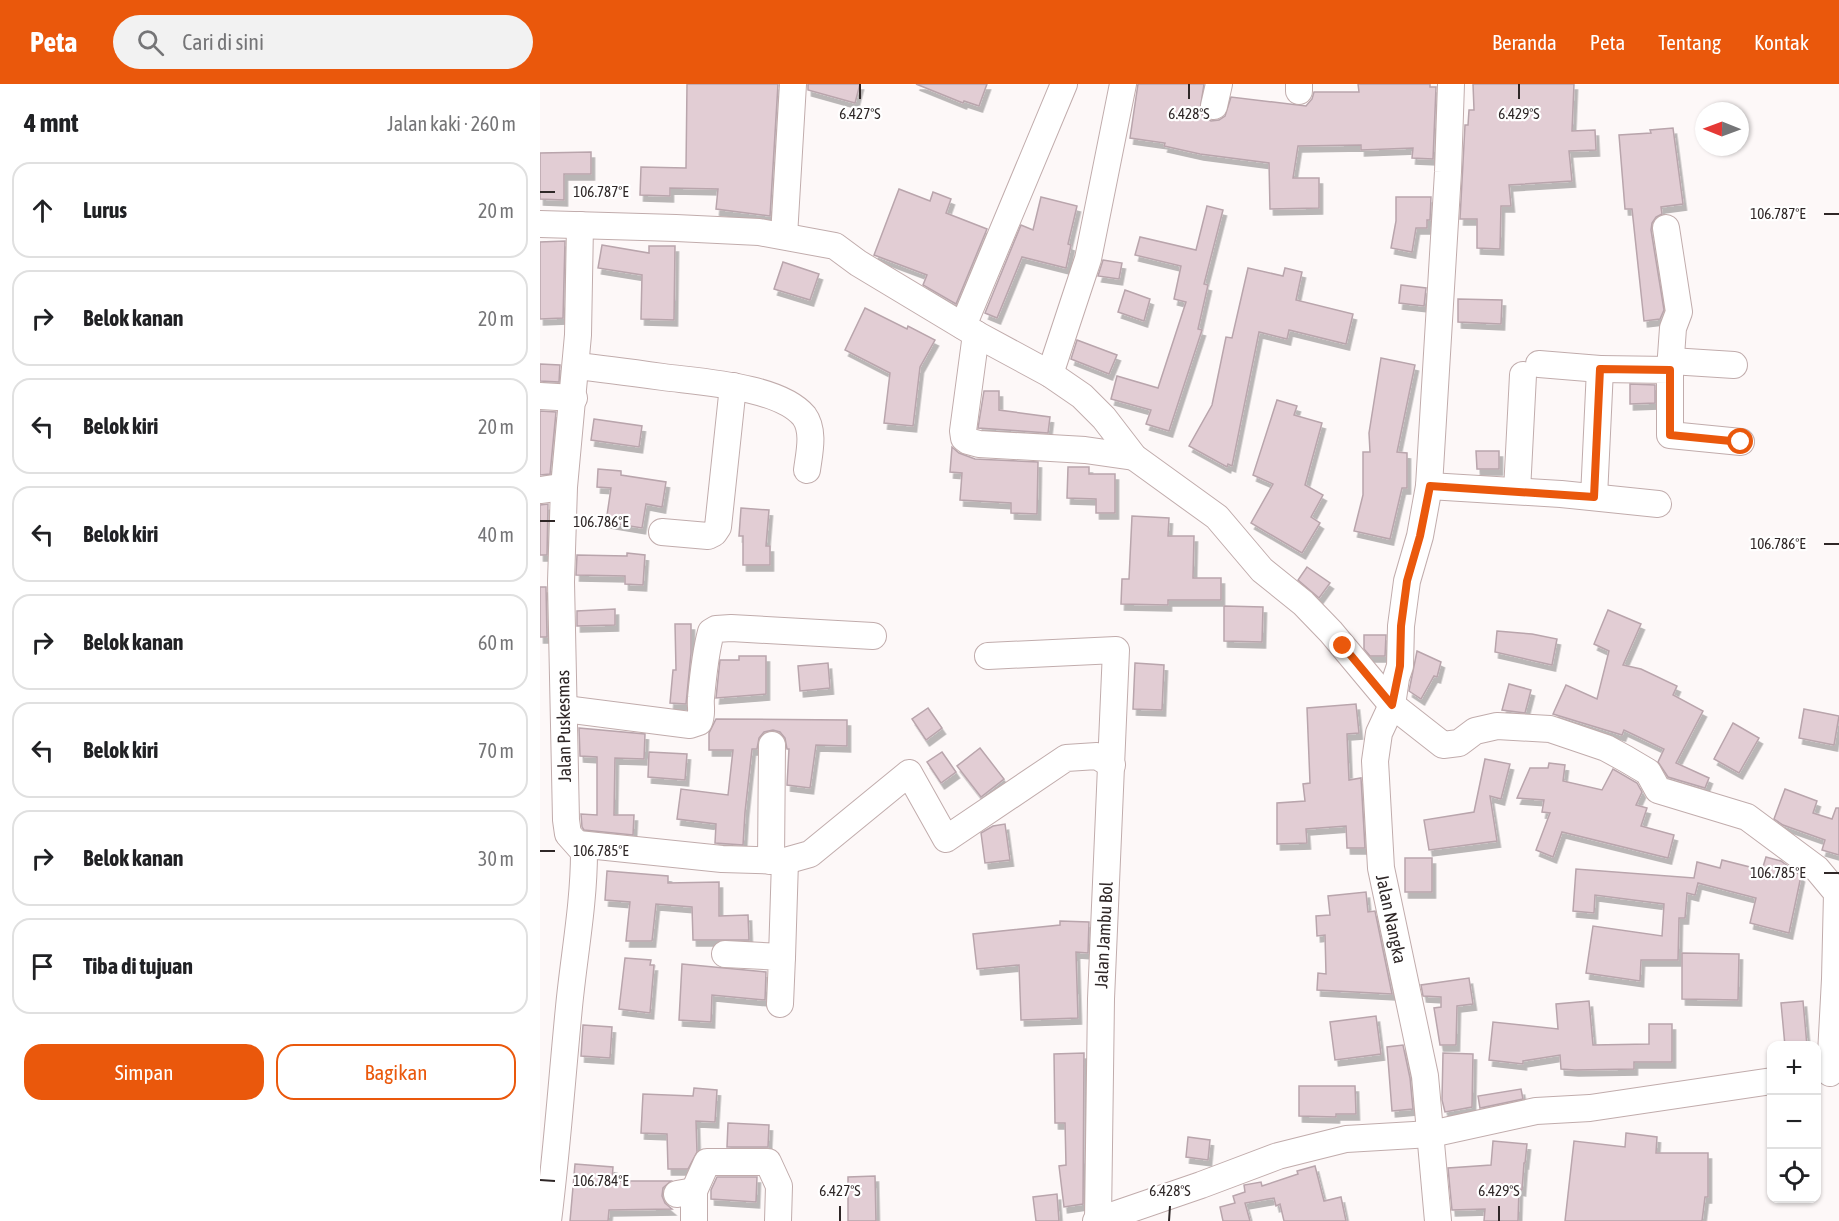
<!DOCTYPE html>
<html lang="id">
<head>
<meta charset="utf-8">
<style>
	:root { --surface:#fff; --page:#f2f2f2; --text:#202124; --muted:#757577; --line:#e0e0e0; --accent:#ea580c }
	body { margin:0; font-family:"Asap Condensed",sans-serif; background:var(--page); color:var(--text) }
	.controls { position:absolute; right:18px; bottom:18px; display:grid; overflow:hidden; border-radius:12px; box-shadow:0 2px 4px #0004 }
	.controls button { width:54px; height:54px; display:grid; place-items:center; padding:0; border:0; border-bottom:2px solid var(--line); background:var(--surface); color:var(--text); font:30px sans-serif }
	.compass { position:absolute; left:1155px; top:18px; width:54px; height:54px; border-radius:50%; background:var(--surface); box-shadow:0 2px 4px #0004; rotate:271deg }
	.stop { position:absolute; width:18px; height:18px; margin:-14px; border:4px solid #ea580c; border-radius:50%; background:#fff }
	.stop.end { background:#ea580c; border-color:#fff; box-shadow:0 2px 6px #0008 }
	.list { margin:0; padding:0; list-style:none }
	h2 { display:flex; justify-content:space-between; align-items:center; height:78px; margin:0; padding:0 24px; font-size:26px }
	h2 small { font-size:20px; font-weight:400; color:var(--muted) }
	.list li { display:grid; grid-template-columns:39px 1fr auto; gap:18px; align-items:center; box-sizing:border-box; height:96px; margin:0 12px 12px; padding:0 12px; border:2px solid var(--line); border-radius:18px }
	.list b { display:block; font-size:22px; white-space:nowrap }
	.list em { font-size:20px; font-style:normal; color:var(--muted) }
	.actions { display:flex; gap:12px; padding:18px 24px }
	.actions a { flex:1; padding:14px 0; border:2px solid var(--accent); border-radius:18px; text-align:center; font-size:21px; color:var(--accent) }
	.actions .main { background:var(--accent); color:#fff }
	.icon { flex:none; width:33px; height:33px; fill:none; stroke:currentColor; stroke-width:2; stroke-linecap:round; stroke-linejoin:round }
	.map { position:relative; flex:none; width:1299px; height:1137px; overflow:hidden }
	header { display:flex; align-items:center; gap:36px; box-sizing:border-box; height:84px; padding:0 30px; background:var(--accent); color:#fff }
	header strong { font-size:28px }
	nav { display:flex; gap:33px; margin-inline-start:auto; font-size:21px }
	.search { width:420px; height:54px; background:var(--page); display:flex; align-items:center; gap:15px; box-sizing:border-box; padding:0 21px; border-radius:33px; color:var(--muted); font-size:22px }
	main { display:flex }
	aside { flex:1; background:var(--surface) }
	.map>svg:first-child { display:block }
</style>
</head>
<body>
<header>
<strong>Peta</strong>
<div class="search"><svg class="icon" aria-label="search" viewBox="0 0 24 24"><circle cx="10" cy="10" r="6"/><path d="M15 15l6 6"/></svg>Cari di sini</div>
<nav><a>Beranda</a><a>Peta</a><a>Tentang</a><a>Kontak</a></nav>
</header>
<main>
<aside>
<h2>4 mnt<small>Jalan kaki · 260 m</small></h2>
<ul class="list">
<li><svg class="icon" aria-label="ahead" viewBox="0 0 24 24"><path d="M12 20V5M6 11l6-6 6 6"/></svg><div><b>Lurus</b></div><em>20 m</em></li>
<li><svg class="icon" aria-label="right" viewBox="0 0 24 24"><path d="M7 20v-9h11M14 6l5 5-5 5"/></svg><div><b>Belok kanan</b></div><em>20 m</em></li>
<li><svg class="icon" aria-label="left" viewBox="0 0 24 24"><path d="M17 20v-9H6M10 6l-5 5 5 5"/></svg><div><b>Belok kiri</b></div><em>20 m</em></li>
<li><svg class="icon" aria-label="left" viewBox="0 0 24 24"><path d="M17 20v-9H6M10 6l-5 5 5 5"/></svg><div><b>Belok kiri</b></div><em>40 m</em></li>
<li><svg class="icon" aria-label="right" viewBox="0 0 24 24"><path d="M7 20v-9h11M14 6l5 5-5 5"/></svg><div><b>Belok kanan</b></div><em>60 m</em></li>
<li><svg class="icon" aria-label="left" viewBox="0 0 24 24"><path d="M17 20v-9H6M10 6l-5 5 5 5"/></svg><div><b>Belok kiri</b></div><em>70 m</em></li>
<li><svg class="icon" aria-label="right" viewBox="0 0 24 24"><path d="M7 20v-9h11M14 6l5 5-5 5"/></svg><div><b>Belok kanan</b></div><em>30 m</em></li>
<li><svg class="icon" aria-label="arrive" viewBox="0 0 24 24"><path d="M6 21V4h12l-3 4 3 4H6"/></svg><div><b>Tiba di tujuan</b></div></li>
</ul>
<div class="actions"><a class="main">Simpan</a><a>Bagikan</a></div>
</aside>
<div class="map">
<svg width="1299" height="1137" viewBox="0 0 1299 1137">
	<defs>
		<filter id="shadow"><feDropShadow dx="3.5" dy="6" stdDeviation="0" flood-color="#0004"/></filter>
	</defs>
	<rect width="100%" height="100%" fill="#fdf8f8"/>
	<g fill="#e2cdd4" stroke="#b9a5ac" stroke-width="1.5" filter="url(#shadow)">
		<path d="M147,0h91l-8,132 -54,-7 2,-20 -48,-1v8l-30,-1 1,-28 45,1z"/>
		<path d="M268,0h52l-5,19 -47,-13z"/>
		<path d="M376,0h71l-8,22 -15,-5 -1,2z"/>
		<path d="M598,0h66l-4,26 4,7 7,4 8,-1 6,-4 6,-19 75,9 6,-7 2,-7h45l-1,-8h72v3h6l-3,72 -21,-1 1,-10 -52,2v-5l-63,1 -5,32h26v30l-49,1 -1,-46 -69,-9 -36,-8 1,-3 -35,-5z"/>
		<path d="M933,0h101l-2,47 23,-1 1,20 -27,1 3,30 -63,4 2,21h-10l-1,43 -23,-1v-29h-17l5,-94h3l1,-15h5z"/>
		<path d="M1133,44l10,76 -22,3 1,7 -6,3 -4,6 -1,7 13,80 -4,9 -16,2 -12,-112h-7l-6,-74 32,-2 -1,-3z"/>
		<path d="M51,68v22h-27v26l-24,-1v-46z"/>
		<path d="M359,105l31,12 3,-9 18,7 -5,14 41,16 -31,75 -33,-19 4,-10 -53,-20z"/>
		<path d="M501,113l36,9 -9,38 3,1 -5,23 -44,-11 -25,61 -12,-5 36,-88 12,5z"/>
		<path d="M856,113h35l-1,23h-3v8h-11l-4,24 -21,-4 5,-27z"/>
		<path d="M667,122l16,4 -19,74 4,1 -10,44 4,1 -33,101 -23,-7 5,-14 -40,-11 6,-23 41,12 28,-86 -12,-3 7,-33 -46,-11 5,-18 56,13z"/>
		<path d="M25,157l-2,77 -23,1v-77z"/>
		<path d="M62,161l47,8v-7h26l-1,74 -33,-1 1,-44 -44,-7z"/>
		<path d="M563,176l19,3 -3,16 -21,-3z"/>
		<path d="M243,178l36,12 -9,26 -36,-11z"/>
		<path d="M708,184l35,8 2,-8 17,4 -6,28 57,14 -7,30 -57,-14 -2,9 -28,-7 -27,134 -4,-2 -1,3 -38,-21 23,-41 14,-68 6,1z"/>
		<path d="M861,201l25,3 -2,18 -25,-3z"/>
		<path d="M585,206l25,9 -6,22 -26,-9z"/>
		<path d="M918,215l44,1 -1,24 -43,-2z"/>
		<path d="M325,224l42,21 1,-3 27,14 -15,27 -7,59 -29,-3 6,-50 -45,-23z"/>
		<path d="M537,256l40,15 -8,19 -38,-15z"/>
		<path d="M841,274l34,7 -18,87 10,1v35h-5l-12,51 -36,-8 9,-36v-43h7l-1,-19z"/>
		<path d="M0,280l20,1 -1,17 -19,-1z"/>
		<path d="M1090,300l25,1v18l-25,1z"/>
		<path d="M444,307h15v19l51,7 -2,16 -70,-5z"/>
		<path d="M737,316l20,6 -3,9 28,8 -17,62 18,10 -12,22 9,6 -18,30 -51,-30 22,-39 -20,-9z"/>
		<path d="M0,327l16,1 -6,62 -10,1z"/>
		<path d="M54,335l48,7 -3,21 -48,-7z"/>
		<path d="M412,363l7,6 16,6 63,3 -1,52 -26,-1v-10l-51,-3 2,-27 -12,-1z"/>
		<path d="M936,367h23v18h-22z"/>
		<path d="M528,383h21v7h26v39h-19v-14l-29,-1z"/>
		<path d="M58,385l23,2v4l45,7 -4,25 -16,-3 -4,24 -36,-6 5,-34 -14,-1z"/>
		<path d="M8,420l-1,51h-7v-50z"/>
		<path d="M201,424l28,2 -3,36h4v19h-27v-29h-4z"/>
		<path d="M592,432l37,2 -1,18h26l-1,42h28v22h-53v5l-47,-1 1,-25h7z"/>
		<path d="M87,469l18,2 -2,30 -18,-1v-8l-49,-1 1,-20 50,1z"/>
		<path d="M767,483l23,16 -11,15 -21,-18z"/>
		<path d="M0,503h6l1,50h-7z"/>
		<path d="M684,522l39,1 -1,35 -38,-1z"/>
		<path d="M75,525v16l-38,1v-15z"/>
		<path d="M1068,526l33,14 -18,41 18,4 36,17 -4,9 30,16 -27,52 33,15 -4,10 -37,-11 -10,-15 6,-13 -40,-19 -2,5 -69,-21 13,-29 31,14 12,-48 -15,-7z"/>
		<path d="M135,540h16v29l-5,51 -16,-1 3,-33h3z"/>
		<path d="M957,547l35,3 25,5 -5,26 -57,-13z"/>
		<path d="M824,551h22l-1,21h-15l-6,-7z"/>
		<path d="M877,567l24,11 -4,15 -3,-1 -13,23 -12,-8z"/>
		<path d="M199,572h27v38l-50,4 4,-38h19z"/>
		<path d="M288,579l2,25 -30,3 -2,-25z"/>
		<path d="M595,579l29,2 -2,45 -29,-1z"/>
		<path d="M969,600l22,6 -6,23 -23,-3z"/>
		<path d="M816,620l3,29 -12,1 2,46 12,-2 4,70h-18l-1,-22 -40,3 1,14 -30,1v-41l28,-2 -2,-17 7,-1 -3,-75z"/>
		<path d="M388,624l14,20 -16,12 -14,-21z"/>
		<path d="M1264,625l35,7 -5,29 -35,-7z"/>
		<path d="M176,635l131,1v26l-31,-1 -6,43 -23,-3 2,-36h-2l-2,-11 -5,-6 -7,-2 -9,2 -5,6 -2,11h-5l-7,63 -2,33 -28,-2 1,-19 -39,-5 4,-30 47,6 5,-45h-24v-17z"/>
		<path d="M1193,639l26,15 -20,35 -25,-14z"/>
		<path d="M39,644l66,6 -1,25 -29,-1 -1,57h20l-1,20 -49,-5 -2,-3 -1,-13 16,1v-58l-17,-1z"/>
		<path d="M440,664l24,31 -23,18 -24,-31z"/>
		<path d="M109,668l38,2 -2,26 -37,-3z"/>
		<path d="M402,668l14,20 -15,11 -14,-21z"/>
		<path d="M945,675l25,5 -9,35 -11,-3 7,45 -68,9 -5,-30 50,-8z"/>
		<path d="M1009,679l16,2 -2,16 39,9 11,-21 24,14 5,9 -6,13 11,3 -6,18 33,9 -6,23 -106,-26 -9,25 -17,-7 14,-37 -8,-1 2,-12 -27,-2 13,-30h18z"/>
		<path d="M1245,705l32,12 -4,12 19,6 4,-11h3v47l-17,-5 3,-10 -42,-15 -9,-6z"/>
		<path d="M465,740l5,36 -25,3 -4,-30 12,-7z"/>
		<path d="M1226,773l15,4 20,15 -12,57 -39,-10 6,-25 -58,-15 -3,12 -8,-2 -2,25h-6l-1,42h-37l-1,21 -54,-8 7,-47 69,10 2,-32 -69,-9 -1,18 -21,-2 3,-42 118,9 3,-16 23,6 2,-8 40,10z"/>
		<rect x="865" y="774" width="27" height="34"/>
		<path d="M67,787l61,5v7l51,-1v34l29,-1 1,25h-56l-1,-33 -36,-3 -4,37h-26l4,-39 -25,-2z"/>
		<path d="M826,808l2,20 7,-1 17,83 -75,-4 1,-17 8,1 -1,-39 -8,1 -1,-20 14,-1 -2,-19z"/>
		<path d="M520,837l29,1 -1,31 -12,-1 2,66 -57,2 -2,-55 -42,4 -4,-35 87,-9z"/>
		<path d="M1142,869l57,1 -1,46 -56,-1z"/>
		<path d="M85,874l26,2 -1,5h4l-4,48 -31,-4z"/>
		<path d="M142,880l84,8 -1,28 -53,-5 -1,27 -32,-2z"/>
		<path d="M929,894l4,26 -16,2 -1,39h-16l-6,-37 7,-1v-10l-18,-1 -2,-11z"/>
		<path d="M1049,917l4,44 56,-1v-20h23v38h-38v7l-59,1 -14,-1 -1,-14 -37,6v3l-34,-4 4,-38 65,7 -2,-25z"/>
		<path d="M1263,917l4,45h-22l-4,-43z"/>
		<path d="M836,932l5,38 -46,6 -5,-38z"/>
		<path d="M43,941l29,2 -2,31 -29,-2z"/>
		<path d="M863,961l7,33 3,31 -21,2 -5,-64z"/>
		<path d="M544,969l-1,151 -19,3 -5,-41 7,-1 -1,-42h-10l-1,-69z"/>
		<path d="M903,969l30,1 -1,53 -27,5 -3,-12z"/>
		<path d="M759,1002h56l1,28h-20v3l-37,-1z"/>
		<path d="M154,1004l23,2 -2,32 -19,-1 1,31 -9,17h-20l-1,-35 -26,-1 2,-39 50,2z"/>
		<path d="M981,1005l2,10 -43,9 -2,-12z"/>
		<path d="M188,1039l41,2 -1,22h-41z"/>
		<path d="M1086,1049l31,4 -1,16h52v44h-3l-3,24h-137l9,-80 51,6z"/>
		<path d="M648,1053l22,3 -2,20 -22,-3z"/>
		<path d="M953,1057l34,3 -2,19h-1l-2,27 -3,-1 -1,32h-34l1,-12 -33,1 -4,-42 43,-3z"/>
		<path d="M35,1080l38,3 -1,14h59l-8,7 -1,8 3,7 7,6 -63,1 -1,11h-38z"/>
		<path d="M775,1082l9,35 17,-4 5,24h-62l-4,-17 -4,2 -2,-8 -29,5 5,18h-27l-3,-14 15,-4 -2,-7 12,-4 -1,-7 17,-3 1,4 36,-12 -1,-3z"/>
		<path d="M335,1092l1,45h-28v-44z"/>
		<path d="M177,1093h40l-1,25 -45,-3v-9z"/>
		<path d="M517,1110l2,27h-23l-3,-24z"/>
	</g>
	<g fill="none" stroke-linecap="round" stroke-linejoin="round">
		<g stroke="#c1acac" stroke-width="28">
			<g id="minor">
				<path d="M759,7v-7"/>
				<path d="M674,22l5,-22"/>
				<path d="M0,140l136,4 83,4 76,14 23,17 118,71 74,40 32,22 22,22 30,39 83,60 45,53 41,33 28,29 61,73 51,40 16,-2 16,-12 22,-5 53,3 56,19 20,11 22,13 10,18 89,27 70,52 20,24 -2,86 -5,94"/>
				<path d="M1126,144l13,84 -6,16 -3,42"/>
				<path d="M244,152l9,-152"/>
				<path d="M423,242l101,-242"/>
				<path d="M436,250l-13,97 1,7 4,3 11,3 106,6 49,7"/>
				<path d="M1131,277l63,4"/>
				<path d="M999,280l61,5 -6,128"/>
				<path d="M36,282c29,3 58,7 87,11 37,5 116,9 141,39 11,15 5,38 3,54"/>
				<path d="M1060,285l70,1v65l71,7"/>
				<path d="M510,290l38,-115 35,-175"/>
				<path d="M0,312l34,2"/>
				<path d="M889,402l132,8 97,10"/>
				<path d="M0,406l15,-2"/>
				<path d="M977,407l6,-116"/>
				<path d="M122,448l46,4 6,-3 4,-6 15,-141"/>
				<path d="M448,572l128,-6 -15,349 -3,221"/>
				<path d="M25,625l125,16 9,-3c4,-8 1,-16 2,-24 2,-22 4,-44 10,-66l5,-3 15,-1 142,8"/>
				<path d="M38,760l144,15 63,2 25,-7 99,-81 37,66 120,-81 31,-2 15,9"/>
				<path d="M231,777l1,-116"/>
				<path d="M185,870l57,3 -2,47"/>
				<path d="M242,873l3,-96"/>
				<path d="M154,1107l13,-29h61l11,24 -1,35"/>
				<path d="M137,1110l17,-3v30"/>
				<path d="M8,1137c9,-71 14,-143 21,-214 5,-52 15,-103 15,-155l-16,-18 -2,-14 -5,-238 3,-95 14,-152 2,-110"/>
				<path d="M556,1137l105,-36 77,-29 68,-17 85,-5 105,-23 54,-3 182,-27"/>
				<path d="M898,1137l-13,-145 -44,-208 -6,-107 4,-28 13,-28 4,-27 4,-12 1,-40 6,-45 13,-45 9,-50 19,-314 3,-88"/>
			</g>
		</g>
		<use href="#minor" stroke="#fff" stroke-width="26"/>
	</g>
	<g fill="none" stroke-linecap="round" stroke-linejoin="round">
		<path stroke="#ea580c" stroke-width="8" d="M803,562l49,59 8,-39 1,-40 6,-45 13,-45 10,-50 164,11 6,-128 70,1v65l71,7"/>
	</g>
	<path fill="none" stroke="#2f2727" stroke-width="2" d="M320,15v-15M649,15v-15M979,15v-15M0,108h15M1284,130h15M0,437h15M1284,460h15M0,767h15M1284,789h15M0,1096l15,1M300,1137v-15M629,1137l1,-15M959,1137v-15"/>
	<g text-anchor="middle" stroke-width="4.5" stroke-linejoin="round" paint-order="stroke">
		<g font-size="18" fill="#2f2727" stroke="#fff">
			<text transform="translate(24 642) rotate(-91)" y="6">Jalan Puskesmas</text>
			<text transform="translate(851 835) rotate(78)" y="6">Jalan Nangka</text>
			<text transform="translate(564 851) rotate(-87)" y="6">Jalan Jambu Bol</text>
		</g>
	</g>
	<g font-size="15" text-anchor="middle" fill="#2f2727" stroke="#fff" stroke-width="4.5" stroke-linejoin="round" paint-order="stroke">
		<text x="320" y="35">6.427°S</text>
		<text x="649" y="35">6.428°S</text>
		<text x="979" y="35">6.429°S</text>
		<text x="61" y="113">106.787°E</text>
		<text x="1238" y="135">106.787°E</text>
		<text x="61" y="443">106.786°E</text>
		<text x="1238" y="465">106.786°E</text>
		<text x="61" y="772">106.785°E</text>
		<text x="1238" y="794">106.785°E</text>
		<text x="61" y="1102">106.784°E</text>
		<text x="300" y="1112">6.427°S</text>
		<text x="630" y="1112">6.428°S</text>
		<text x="959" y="1112">6.429°S</text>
	</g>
</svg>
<div class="controls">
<button>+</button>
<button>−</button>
<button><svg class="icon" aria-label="locate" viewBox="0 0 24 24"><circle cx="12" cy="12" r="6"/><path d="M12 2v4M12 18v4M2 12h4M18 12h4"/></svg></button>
</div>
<svg class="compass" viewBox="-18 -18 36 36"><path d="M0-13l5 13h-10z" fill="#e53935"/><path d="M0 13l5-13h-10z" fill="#757577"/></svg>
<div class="stop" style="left:1201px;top:358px"></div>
<div class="stop end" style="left:803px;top:562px"></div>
</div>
</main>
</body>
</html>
